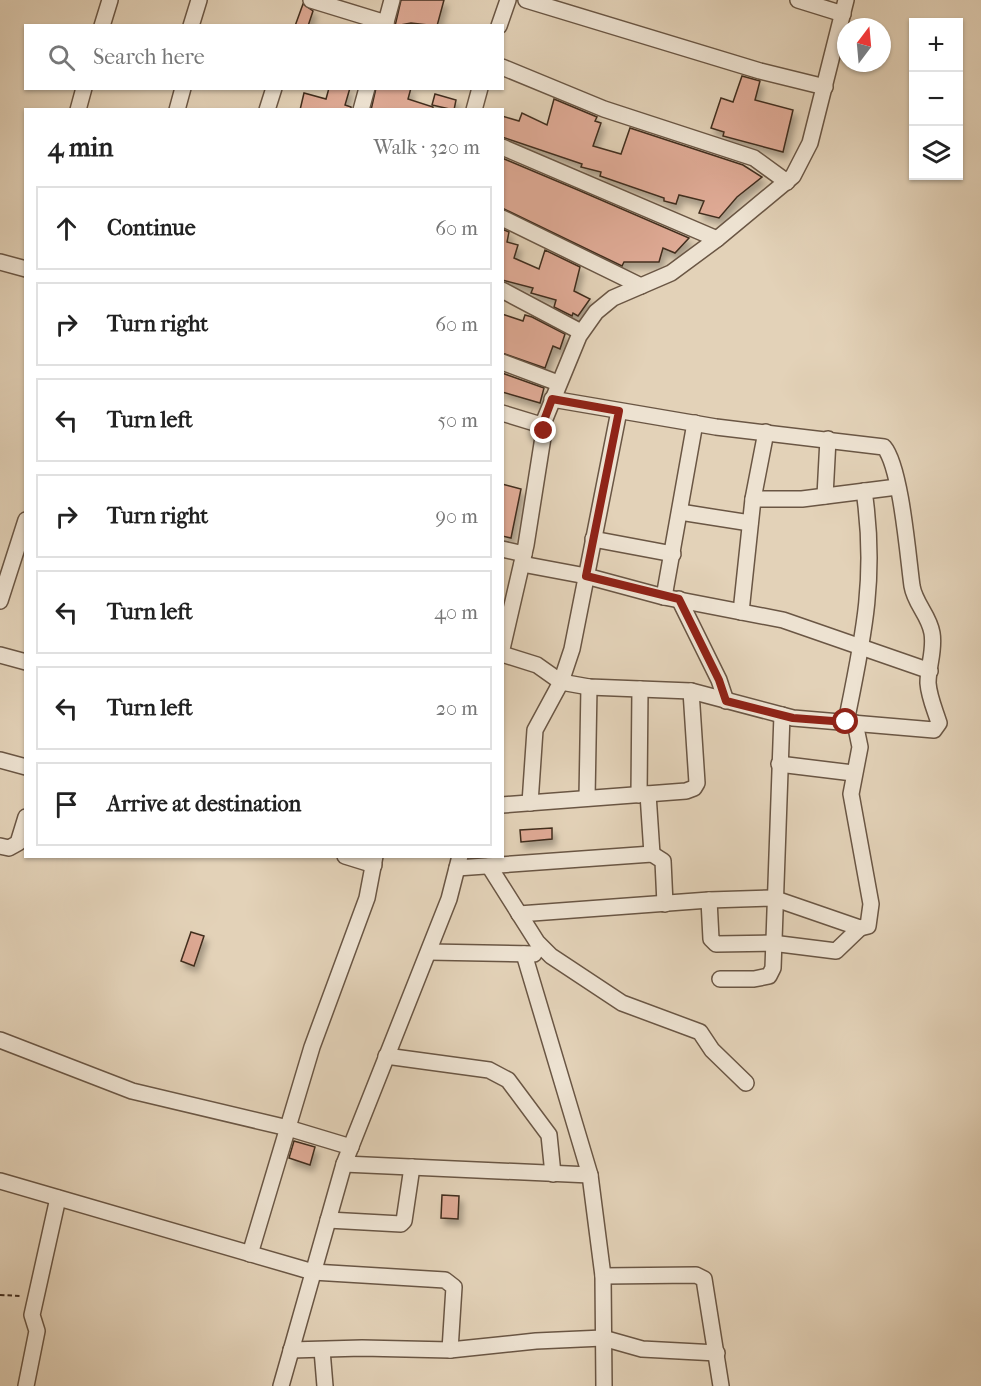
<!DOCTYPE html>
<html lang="en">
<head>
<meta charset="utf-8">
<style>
	:root { --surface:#fff; --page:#f2f2f2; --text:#222; --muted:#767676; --line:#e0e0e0 }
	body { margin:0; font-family:"IM FELL French Canon",serif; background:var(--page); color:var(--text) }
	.controls { position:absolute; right:18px; top:18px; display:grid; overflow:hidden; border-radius:0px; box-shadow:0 2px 4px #0004 }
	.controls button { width:54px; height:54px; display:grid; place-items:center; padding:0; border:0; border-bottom:2px solid var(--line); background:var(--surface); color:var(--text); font:30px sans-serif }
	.compass { position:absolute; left:837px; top:18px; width:54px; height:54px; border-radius:50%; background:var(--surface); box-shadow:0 2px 4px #0004; rotate:16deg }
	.stop { position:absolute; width:18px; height:18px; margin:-14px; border:4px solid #8f2418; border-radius:50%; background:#fff }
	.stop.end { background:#8f2418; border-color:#fff; box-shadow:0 2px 6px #0008 }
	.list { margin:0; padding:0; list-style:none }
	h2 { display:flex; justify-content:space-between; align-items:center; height:78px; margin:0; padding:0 24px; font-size:26px }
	h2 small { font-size:20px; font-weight:400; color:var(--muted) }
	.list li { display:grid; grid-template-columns:39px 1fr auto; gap:18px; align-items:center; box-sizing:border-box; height:84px; margin:0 12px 12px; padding:0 12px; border:2px solid var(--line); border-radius:0px }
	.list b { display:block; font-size:22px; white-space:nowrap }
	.list em { font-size:20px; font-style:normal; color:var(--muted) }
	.icon { flex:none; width:33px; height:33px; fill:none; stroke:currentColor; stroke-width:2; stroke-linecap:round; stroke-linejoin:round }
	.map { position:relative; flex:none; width:981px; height:1386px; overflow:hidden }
	.search { position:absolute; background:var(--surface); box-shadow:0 2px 4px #0004; left:24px; top:24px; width:480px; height:66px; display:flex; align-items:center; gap:15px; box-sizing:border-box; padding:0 21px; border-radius:0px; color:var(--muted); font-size:22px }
	.panel { position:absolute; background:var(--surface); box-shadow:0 2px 4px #0004; left:24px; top:108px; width:480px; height:750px; border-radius:0px }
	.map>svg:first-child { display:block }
</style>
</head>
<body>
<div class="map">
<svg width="981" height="1386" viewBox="0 0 981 1386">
	<defs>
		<filter id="shadow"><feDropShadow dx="3.5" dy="6" stdDeviation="3" flood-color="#0004"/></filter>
	</defs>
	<rect width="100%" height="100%" fill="#e3d2b8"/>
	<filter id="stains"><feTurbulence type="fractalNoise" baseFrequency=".00333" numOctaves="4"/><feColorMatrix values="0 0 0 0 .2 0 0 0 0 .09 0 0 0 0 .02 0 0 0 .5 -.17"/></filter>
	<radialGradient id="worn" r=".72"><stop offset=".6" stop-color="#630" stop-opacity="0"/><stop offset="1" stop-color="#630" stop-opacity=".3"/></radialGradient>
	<g fill="#dea994" stroke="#412d1e" stroke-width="1.5" filter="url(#shadow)">
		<path d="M401,0h43l-7,26 -26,-3 -16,3z"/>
		<path d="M303,4l10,7 -5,15h-13z"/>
		<path d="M742,76l18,5 -5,19 38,10 -10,42 -60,-16 1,-4 -13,-4 10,-30 12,4z"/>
		<path d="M329,88h21l-5,17 6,2v3h-51l4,-17 22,6z"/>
		<path d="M376,88h35l-3,11 25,8v3h-62z"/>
		<path d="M435,94l21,6 -2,10 -22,-5z"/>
		<path d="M554,99l43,18 -2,4 6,2 -8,23 28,8 9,-26 113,37 19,12 -25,20 -18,21 -20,-5 5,-12 -25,-6 -3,9 -12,-3v-3l-64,-22 1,-4 -20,-5 1,-3 -80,-27v-21l17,5 3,-8 25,12z"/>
		<path d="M502,158l76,32 111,48 -14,15 -12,-5 -4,14h-35l-2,4 -120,-58z"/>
		<path d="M502,229l7,3 -2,10 11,3 -4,13 25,11 6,-19 35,17 -6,24 16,8 -12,17 -5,-3 -1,3 -18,-9 2,-7 -25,-7 2,-5 -31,-8z"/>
		<path d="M502,314l21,7 2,-6 7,2 33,17 -5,15 -7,-3 -8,22 -43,-15z"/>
		<path d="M502,373l42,15 -4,15 -38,-11z"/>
		<path d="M502,484l19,5 -10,49 -9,-2z"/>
		<path d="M552,828v11l-31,3 -1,-12z"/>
		<path d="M191,932l13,4 -10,30 -13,-5z"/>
		<path d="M294,1141l21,6 -5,18 -21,-7z"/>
		<path d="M442,1195l17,1 -1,23 -17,-1z"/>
	</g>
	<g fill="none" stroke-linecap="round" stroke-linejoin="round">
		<g stroke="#6a5644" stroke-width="18">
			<g id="minor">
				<path d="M311,0l75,23"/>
				<path d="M526,0l234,71 65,16"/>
				<path d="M798,0l45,14"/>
				<path d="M102,26l8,-26"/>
				<path d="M191,26l8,-26"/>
				<path d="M385,26l7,-26"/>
				<path d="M499,26l9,-26"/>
				<path d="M502,67l102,42 150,49 33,24"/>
				<path d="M78,110l6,-22"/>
				<path d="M177,110l6,-22"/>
				<path d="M267,110l7,-22"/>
				<path d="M361,110l6,-22"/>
				<path d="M474,110l6,-22"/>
				<path d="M502,147l215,92"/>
				<path d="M502,218l139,68"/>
				<path d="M0,262l26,7"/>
				<path d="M502,290l79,42"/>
				<path d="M502,362l56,21"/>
				<path d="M502,413l36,11 6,7 -18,114 -24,104"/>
				<path d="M542,426l37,-90 17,-24 17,-14 58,-25 46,-34 76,-63 17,-33 36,-143"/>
				<path d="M825,496l3,-57"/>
				<path d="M753,499h49l95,-12"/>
				<path d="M680,512l70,11"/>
				<path d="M593,539l80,15"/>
				<path d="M502,549l22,5"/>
				<path d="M522,564l64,12 78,21 119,23 147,51"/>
				<path d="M664,597l31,-174"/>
				<path d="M679,599l40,81 7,21"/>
				<path d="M0,601l26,-81"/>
				<path d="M741,612l12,-113 13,-67"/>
				<path d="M502,654l35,11 24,17 28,5 102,4 102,27 141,12 5,-7c-4,-13 -10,-26 -11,-40 0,-17 7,-33 4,-50 -3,-18 -17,-29 -20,-47 -4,-29 -11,-119 -28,-139l-168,-20 -164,-28"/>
				<path d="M0,655l26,7"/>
				<path d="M846,722c17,-83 31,-145 18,-231"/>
				<path d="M0,760l26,7"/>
				<path d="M779,764l74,9"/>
				<path d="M648,794l4,60"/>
				<path d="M639,795l1,-106"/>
				<path d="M587,798l2,-111"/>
				<path d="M530,803l5,-73 26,-48 11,-33 47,-238"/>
				<path d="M502,805l184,-14 8,-3 3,-5 -6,-92"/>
				<path d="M0,846l9,2 9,-5 8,-26"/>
				<path d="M345,856l29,9"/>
				<path d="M489,866l48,76 14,14 71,47 78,29 12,18 34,33"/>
				<path d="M457,868l195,-14 11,7 2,43"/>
				<path d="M709,900l2,39 5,5 56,-1 64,8 24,-23"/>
				<path d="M519,914l190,-14 64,-2 87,30 8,-2 3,-22 -20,-110 9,-47 -5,-24"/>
				<path d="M429,952l105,2"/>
				<path d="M524,954l66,221 13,101 1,110"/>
				<path d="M720,979h34l15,-3 4,-8 9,-253"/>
				<path d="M0,1040l132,51 156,37 63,19"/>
				<path d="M386,1056l103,14 19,10 41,55 4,39"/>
				<path d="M344,1164l246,11"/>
				<path d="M0,1181l313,91 132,8 9,7 -4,63"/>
				<path d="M328,1220l73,4 3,-3 8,-54"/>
				<path d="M250,1254l62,-207 55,-149 8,-42"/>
				<path d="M603,1276l93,-1 8,4 17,107"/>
				<path d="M291,1350l71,-2 88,2 86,-9 67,-3 39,11 75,4"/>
				<path d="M322,1350l3,36"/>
				<path d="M26,1386l11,-55 -5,-16 26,-117"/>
				<path d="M281,1386l63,-222 105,-265 11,-43"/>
			</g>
		</g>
		<path stroke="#412d1e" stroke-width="2" stroke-dasharray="4.5 3" stroke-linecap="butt" d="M0,1295l22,1"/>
		<use href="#minor" stroke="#ede2d1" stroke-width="15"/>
	</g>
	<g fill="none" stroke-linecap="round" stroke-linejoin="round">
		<path stroke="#8f2418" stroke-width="8" d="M544,431l-2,-5 10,-27 67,12 -33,165 93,23 40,81 7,21 67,17 53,4"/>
	</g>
	<rect width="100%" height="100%" filter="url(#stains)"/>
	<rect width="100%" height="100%" fill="url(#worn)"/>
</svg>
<div class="controls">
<button>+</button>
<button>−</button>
<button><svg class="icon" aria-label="layers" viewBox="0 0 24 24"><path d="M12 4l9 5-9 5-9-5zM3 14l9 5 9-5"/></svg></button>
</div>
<svg class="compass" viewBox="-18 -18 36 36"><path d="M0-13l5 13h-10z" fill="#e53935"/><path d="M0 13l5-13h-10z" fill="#767676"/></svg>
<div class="stop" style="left:846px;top:722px"></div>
<div class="stop end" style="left:544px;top:431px"></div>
<div class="search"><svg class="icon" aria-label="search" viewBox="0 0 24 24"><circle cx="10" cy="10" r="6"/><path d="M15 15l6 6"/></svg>Search here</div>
<section class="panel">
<h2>4 min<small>Walk · 320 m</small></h2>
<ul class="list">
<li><svg class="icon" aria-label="ahead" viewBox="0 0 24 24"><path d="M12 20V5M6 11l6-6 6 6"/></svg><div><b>Continue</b></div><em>60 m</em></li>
<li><svg class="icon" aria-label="right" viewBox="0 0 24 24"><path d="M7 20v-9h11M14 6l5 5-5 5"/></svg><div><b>Turn right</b></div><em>60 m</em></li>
<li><svg class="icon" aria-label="left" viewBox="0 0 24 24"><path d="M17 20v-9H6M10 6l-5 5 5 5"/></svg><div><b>Turn left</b></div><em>50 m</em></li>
<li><svg class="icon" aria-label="right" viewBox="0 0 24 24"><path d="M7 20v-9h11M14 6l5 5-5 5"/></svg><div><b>Turn right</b></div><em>90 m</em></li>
<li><svg class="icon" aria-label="left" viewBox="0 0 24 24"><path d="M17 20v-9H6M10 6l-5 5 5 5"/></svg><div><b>Turn left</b></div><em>40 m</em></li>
<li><svg class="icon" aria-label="left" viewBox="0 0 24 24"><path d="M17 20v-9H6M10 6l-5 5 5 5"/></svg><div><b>Turn left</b></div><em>20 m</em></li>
<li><svg class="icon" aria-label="arrive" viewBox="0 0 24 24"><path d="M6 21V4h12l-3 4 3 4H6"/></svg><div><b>Arrive at destination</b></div></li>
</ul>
</section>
</div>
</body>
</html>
